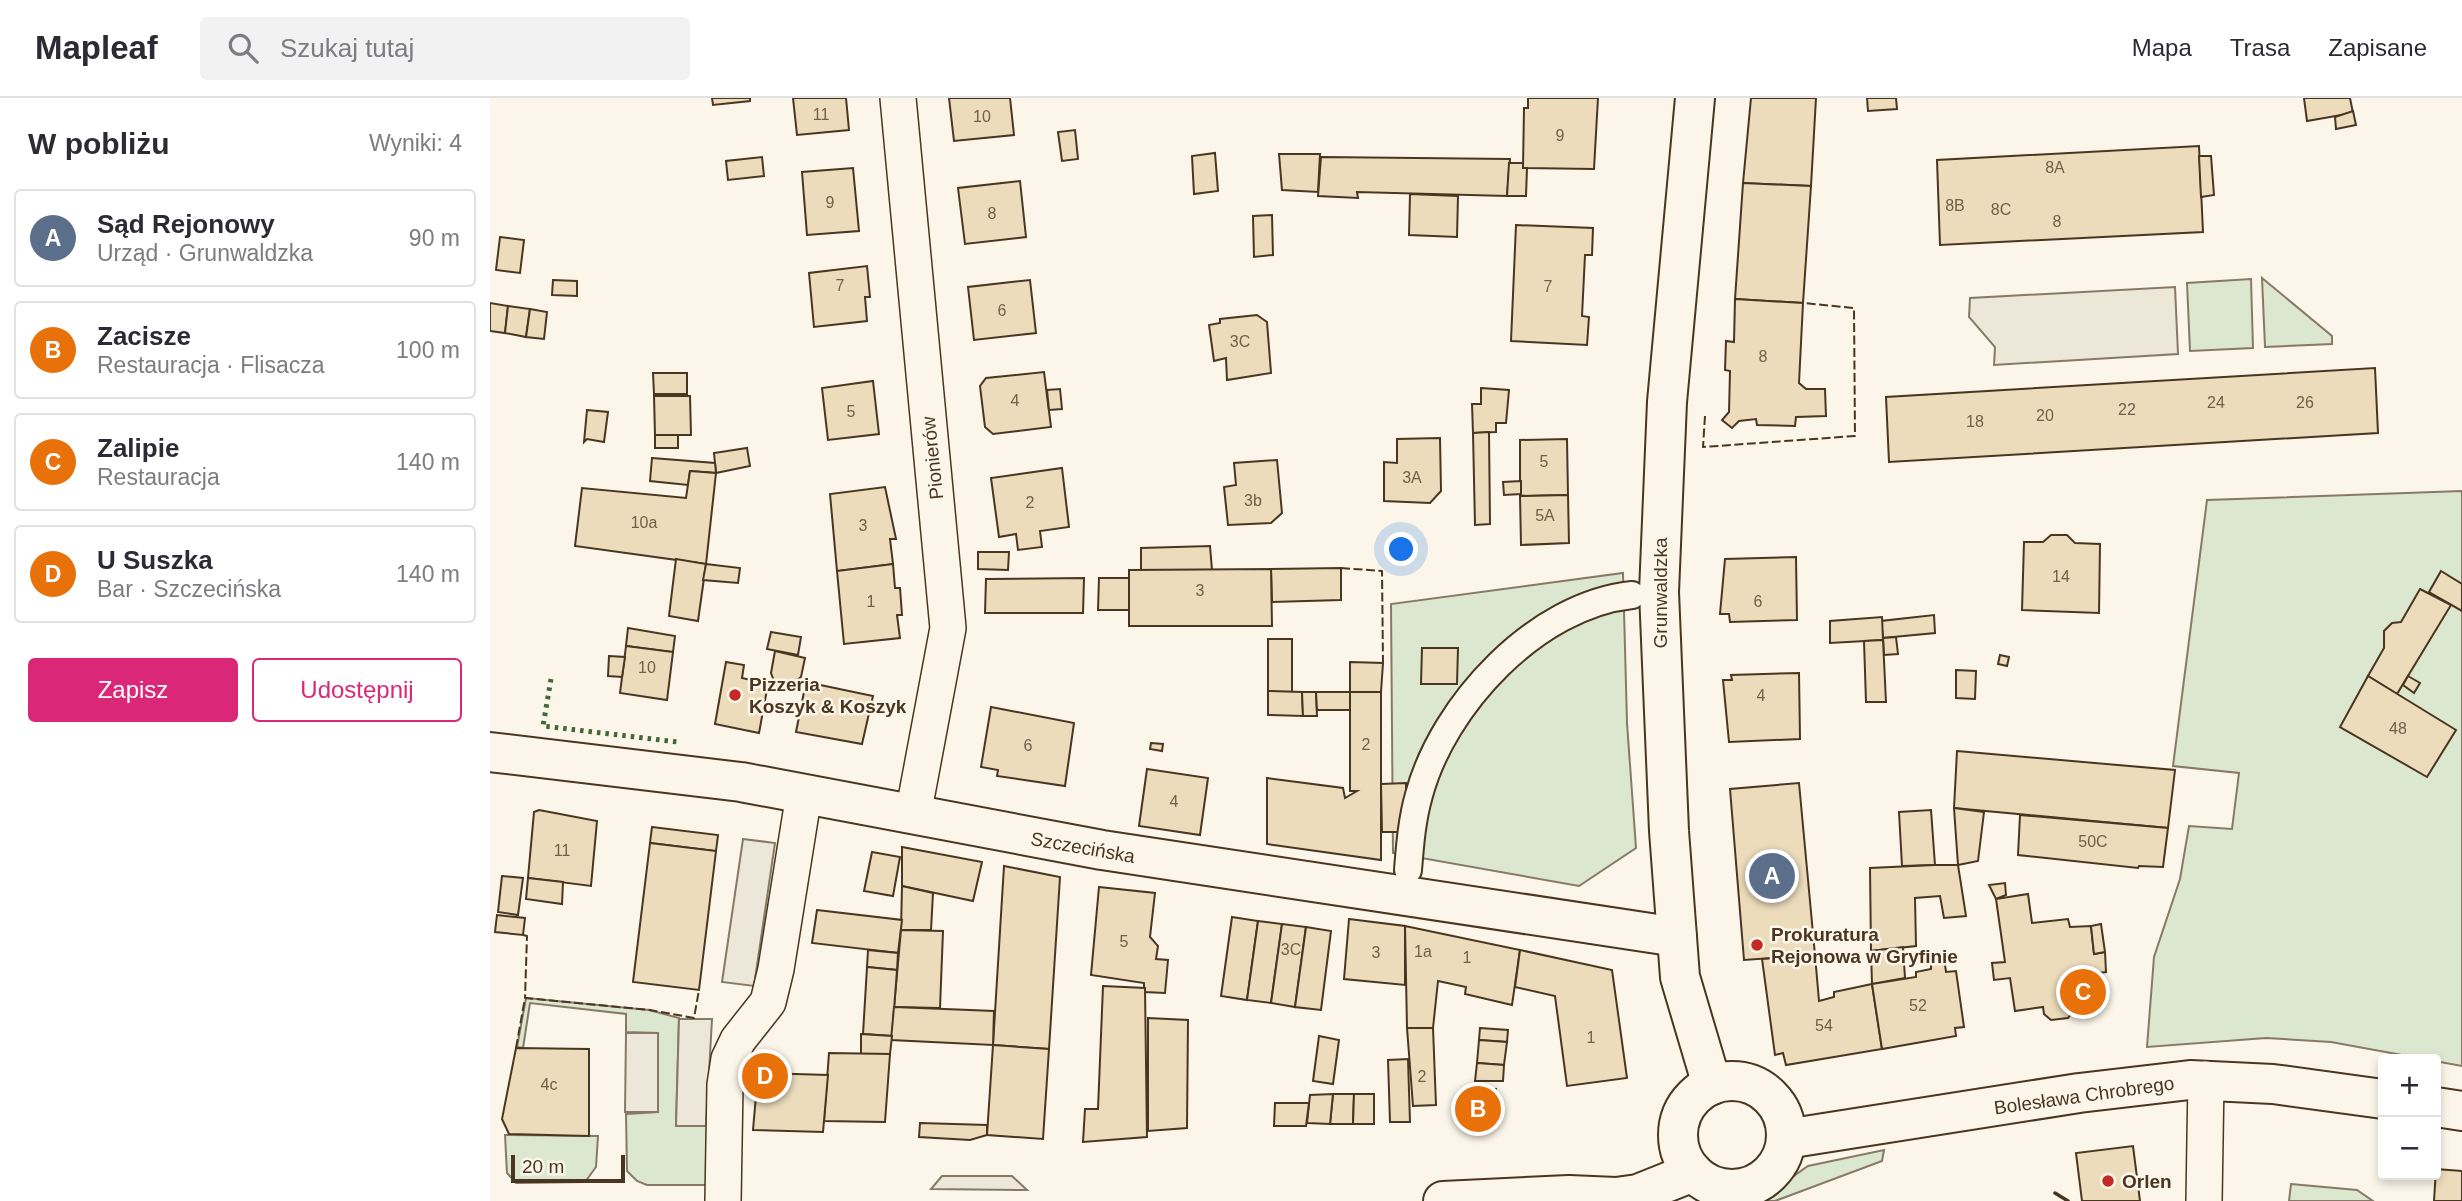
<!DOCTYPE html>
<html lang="pl">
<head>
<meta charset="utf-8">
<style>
	:root { --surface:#fff; --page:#f2f2f3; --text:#2b2b33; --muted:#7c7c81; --line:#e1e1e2; --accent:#db2777 }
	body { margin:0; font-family:Helvetica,sans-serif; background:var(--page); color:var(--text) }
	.controls { position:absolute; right:21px; bottom:21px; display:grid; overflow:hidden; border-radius:7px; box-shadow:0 4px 10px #0003 }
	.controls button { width:63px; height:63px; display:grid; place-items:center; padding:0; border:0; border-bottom:2px solid var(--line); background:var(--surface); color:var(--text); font:35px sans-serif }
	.scale { position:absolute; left:21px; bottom:18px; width:114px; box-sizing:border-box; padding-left:7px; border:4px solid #4a3520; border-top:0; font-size:19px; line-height:24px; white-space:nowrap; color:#4a3520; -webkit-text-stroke:5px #fbf6e9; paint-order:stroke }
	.you { position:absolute; left:912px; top:452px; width:24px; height:24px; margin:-18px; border:5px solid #fff; border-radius:50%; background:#1a73e8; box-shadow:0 0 0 10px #1a73e833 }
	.badge { display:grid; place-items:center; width:46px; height:46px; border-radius:50%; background:var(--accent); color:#fff; font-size:23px; font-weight:700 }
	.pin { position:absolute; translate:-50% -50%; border:4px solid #fff; box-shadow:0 2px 7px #0006 }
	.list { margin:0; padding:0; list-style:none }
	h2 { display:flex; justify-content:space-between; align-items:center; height:91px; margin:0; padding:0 28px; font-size:30px }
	h2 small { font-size:23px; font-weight:400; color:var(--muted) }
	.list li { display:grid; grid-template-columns:46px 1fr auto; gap:21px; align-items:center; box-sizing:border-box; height:98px; margin:0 14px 14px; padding:0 14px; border:2px solid var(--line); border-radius:7px }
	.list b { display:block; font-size:26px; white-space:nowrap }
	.list p { margin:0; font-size:23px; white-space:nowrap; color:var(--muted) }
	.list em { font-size:23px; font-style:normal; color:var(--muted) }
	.actions { display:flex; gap:14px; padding:21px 28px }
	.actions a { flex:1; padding:16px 0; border:2px solid var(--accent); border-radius:7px; text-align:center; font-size:24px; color:var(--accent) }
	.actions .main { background:var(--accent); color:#fff }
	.icon { flex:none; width:38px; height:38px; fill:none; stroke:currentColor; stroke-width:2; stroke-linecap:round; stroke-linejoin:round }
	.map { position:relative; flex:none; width:1972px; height:1103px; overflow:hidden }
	header { display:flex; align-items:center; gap:42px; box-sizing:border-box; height:98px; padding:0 35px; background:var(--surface); border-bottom:2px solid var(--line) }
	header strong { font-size:33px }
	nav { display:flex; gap:38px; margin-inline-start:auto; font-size:24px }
	.search { width:490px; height:63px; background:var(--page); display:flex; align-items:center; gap:18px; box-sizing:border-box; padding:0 24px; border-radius:7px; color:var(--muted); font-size:26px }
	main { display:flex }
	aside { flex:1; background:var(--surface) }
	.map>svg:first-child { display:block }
</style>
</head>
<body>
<header>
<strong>Mapleaf</strong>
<div class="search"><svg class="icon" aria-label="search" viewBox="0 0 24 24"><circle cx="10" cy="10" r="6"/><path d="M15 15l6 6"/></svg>Szukaj tutaj</div>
<nav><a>Mapa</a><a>Trasa</a><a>Zapisane</a></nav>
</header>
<main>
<aside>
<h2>W pobliżu<small>Wyniki: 4</small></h2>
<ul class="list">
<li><span class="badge" style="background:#5c6f8a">A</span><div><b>Sąd Rejonowy</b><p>Urząd · Grunwaldzka</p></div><em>90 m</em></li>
<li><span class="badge" style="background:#e8710a">B</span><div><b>Zacisze</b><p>Restauracja · Flisacza</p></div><em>100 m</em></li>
<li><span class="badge" style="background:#e8710a">C</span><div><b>Zalipie</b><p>Restauracja</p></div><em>140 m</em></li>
<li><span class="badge" style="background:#e8710a">D</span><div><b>U Suszka</b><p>Bar · Szczecińska</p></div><em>140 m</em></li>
</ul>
<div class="actions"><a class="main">Zapisz</a><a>Udostępnij</a></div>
</aside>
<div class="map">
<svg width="1972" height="1103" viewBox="0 0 1972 1103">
	<rect width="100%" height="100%" fill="#fbf6e9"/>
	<g fill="#dce7d0" stroke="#887966" stroke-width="2">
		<path d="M1772,180l70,58v8l-67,3z"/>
		<path d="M1761,181l2,69 -63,3 -3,-68z"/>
		<path d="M1972,393v575l-131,-24 -65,-4 -119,9 7,-90 26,-78 9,-53 43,3 7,-56 -66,-7 34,-266z"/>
		<path d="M1133,475l4,150 9,125 -57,38 -186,-33 -2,-249z"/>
		<path d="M36,900l123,12 30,8 -3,108h32l7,59h-68l-10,-4 -10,-10 -1,-57 32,-2v-79l-32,-1v-18l-96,-11 -7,45 -6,-1z"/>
		<path d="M15,1037l93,1 -2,31 -11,15 -69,1 -9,-10z"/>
		<path d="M1394,1052l-2,11 -107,40h-17l50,-35z"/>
		<path d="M1801,1086l66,6 16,11h-84z"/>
	</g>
	<g fill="#ede7d9" stroke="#887966" stroke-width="2">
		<path d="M1685,189l3,67 -184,11 1,-18 -26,-30 1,-19z"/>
		<path d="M253,741l32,4 -21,143 -32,-4z"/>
		<path d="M189,921h33l-6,107h-30z"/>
		<path d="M136,935h32v79h-33z"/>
		<path d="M452,1078h70l15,14 -96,-1z"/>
	</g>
	<g fill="#ecdcbc" stroke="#4a3520" stroke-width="2">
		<path d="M222,0h38v3l-37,4z"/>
		<path d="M303,0h53l3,32 -52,5z"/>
		<path d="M459,0h61l4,37 -60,6z"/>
		<path d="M1038,0h70l-4,71 -71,-1 1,-60h4z"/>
		<path d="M1261,0h65l-5,88 -68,-3z"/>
		<path d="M1377,0h29l1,11 -29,2z"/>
		<path d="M1814,0h46l3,15 -46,8z"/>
		<path d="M1863,13l3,14 -20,4 -1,-12z"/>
		<path d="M585,32l3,29 -16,2 -4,-29z"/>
		<path d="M1709,48l4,86 -263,13 -3,-85z"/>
		<path d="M725,55l3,38 -24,3 -2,-38z"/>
		<path d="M789,56h41l-2,38 -36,-2z"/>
		<path d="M1709,58h12l3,39 -13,2z"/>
		<path d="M272,59l2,19 -36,4 -2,-19z"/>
		<path d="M831,59l189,2 -3,37 -150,-4 1,6 -40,-2z"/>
		<path d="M1019,65h14v5h4l-1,28h-19z"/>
		<path d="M363,70l6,63 -52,4 -5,-63z"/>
		<path d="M530,83l6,56 -61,7 -7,-56z"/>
		<path d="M1253,85l68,3 -8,117 -68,-4z"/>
		<path d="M920,96l48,2 -1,41 -48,-2z"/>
		<path d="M782,117l1,40 -19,2 -1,-41z"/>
		<path d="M1026,127l77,3 -1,27h-7l-3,61 7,1 -2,28 -76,-4z"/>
		<path d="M10,139l24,3 -4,33 -24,-3z"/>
		<path d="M377,168l3,31h-5l2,24 -53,6 -5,-54z"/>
		<path d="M63,182l24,1v15l-25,-1z"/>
		<path d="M540,182l6,53 -62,7 -6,-53z"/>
		<path d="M1245,201l68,4 -4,80 7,6h19l1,27 -30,1 -1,9 -38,-1 -1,-6 -17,2 -7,7 -10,-8 7,-8 1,-41 -5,-1 1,-29 8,1z"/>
		<path d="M0,205l18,3 -3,27 -15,-2z"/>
		<path d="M18,208l22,3 -4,28 -21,-4z"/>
		<path d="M40,211l17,3 -3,27 -18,-2z"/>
		<path d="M767,217l10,7 4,51 -44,7 -1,-22 -12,3 -5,-36 11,-2v-4z"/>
		<path d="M1885,270l3,65 -489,29 -3,-65z"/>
		<path d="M554,274l7,55 -58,7 -8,-7 -5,-41 6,-8z"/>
		<path d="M163,275h34v21h-33z"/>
		<path d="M383,283l6,53 -51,6 -6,-52z"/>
		<path d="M991,290l28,2 -3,33h-10v9l-23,1 -1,-29h9z"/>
		<path d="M570,291l2,20 -13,1 -2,-20z"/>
		<path d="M164,298h36l1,39h-36z"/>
		<path d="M97,312l21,2 -4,30 -17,-3 -3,3z"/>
		<path d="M999,334l1,92 -15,1 -2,-92z"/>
		<rect x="165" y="337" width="23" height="13"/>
		<path d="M950,340l1,53 -11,12 -46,-2v-39l13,1v-24z"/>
		<path d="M1077,341l1,56 -48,1v-56z"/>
		<path d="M257,350l3,18 -34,7 -2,-20z"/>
		<path d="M162,360l63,5 1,10 -26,-2 -2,14 -38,-4z"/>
		<path d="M787,362l5,53 -11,10 -43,2 -4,-38 12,-2 -2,-22z"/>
		<path d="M572,370l7,59 -29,4 2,16 -24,3 -2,-16 -17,3 -8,-59z"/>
		<path d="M200,373l26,2 -10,91 -131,-18 7,-58 104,10z"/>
		<path d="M1031,383v13l-17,1 -1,-13z"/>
		<path d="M395,389l11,52h-6l3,25 -56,7 -7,-77z"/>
		<path d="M1078,397l1,48 -48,2 -1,-49z"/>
		<path d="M1561,437h16l8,8 25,1 -1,69 -77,-3 2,-68h19z"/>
		<path d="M720,448l2,24h-71v-22z"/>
		<path d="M488,454h31l-1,18 -30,-1z"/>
		<path d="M1306,459l1,63 -67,2 -1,-8h-9l5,-55z"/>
		<path d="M186,461l30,5 -8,57 -29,-5z"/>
		<path d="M216,466l34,4 -2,15 -35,-3z"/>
		<path d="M403,466l2,24h5l2,27h-5l3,23 -56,6 -7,-73z"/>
		<path d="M851,470v32l-69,2 -1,-33z"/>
		<path d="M781,471l1,57h-143v-56z"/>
		<path d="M1951,473l21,13v27l-33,-19z"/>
		<path d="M594,480l-1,35h-98l1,-34z"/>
		<path d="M609,480h30v32h-31z"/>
		<path d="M1930,491l31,16 -54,89 -29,-18 16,-28v-17l8,-8 9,-1z"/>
		<path d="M1444,517l1,18 -52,5 -2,-17z"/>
		<path d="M1392,519l1,23 -53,3v-22z"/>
		<path d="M138,530l47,8 -2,16 -47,-6z"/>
		<path d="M281,534l30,5 -3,18 -31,-6z"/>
		<path d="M1406,539l2,17 -14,1 -1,-17z"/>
		<path d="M778,541h24v54l-24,-2z"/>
		<path d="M1393,542l3,62h-20l-2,-61z"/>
		<path d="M136,548l47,6 -6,48 -47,-7z"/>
		<path d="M932,550h36l-1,36h-36z"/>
		<path d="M285,553l30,7 -4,19 -7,5 -1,6 -18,-4 -4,-11z"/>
		<path d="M1510,557l9,2 -2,9 -9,-2z"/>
		<path d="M119,558l16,1 -3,20 -14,-1z"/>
		<path d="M236,564l18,3 -2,13 26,6 -9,49 -44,-9z"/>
		<path d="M860,564l33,1 -2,29h-31z"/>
		<path d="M1466,572l20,1 -1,28 -19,-1z"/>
		<path d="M1309,575l1,66 -71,3 -6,-62h9l-1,-5z"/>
		<path d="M1878,578l88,54 -29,47 -87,-50z"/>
		<path d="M1918,578l12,7 -6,10 -11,-8z"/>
		<path d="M316,584l67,14 -11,48 -66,-12z"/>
		<path d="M778,593l34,1 1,24 -35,-1z"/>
		<path d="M812,594h14l1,24h-14z"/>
		<path d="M826,594h34v18h-33z"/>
		<path d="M860,594h31v168l-114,-16v-66l76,10 2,10 12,-7h-7z"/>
		<path d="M501,609l83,16 -9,63 -68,-10 1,-6 -17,-3z"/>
		<path d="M661,645l12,1 -1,7 -12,-2z"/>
		<path d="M1467,653l218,19 -7,58 -214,-20z"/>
		<path d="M657,671l61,9 -8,57 -61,-9z"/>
		<path d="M916,685v49h-24l-1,-48z"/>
		<path d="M1309,685l16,172 -71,5 -14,-171z"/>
		<path d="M1464,710l30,4 -6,49 -20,4z"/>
		<path d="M49,712l58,11 -6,65 -63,-8 6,-66z"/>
		<path d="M1441,712l4,55 -33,1 -3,-54z"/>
		<path d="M1530,717l148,13 -5,39 -24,-1 -1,2 -120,-13z"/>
		<path d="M162,729l66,8 -2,16 -66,-8z"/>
		<path d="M160,745l66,8 -17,139 -66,-8z"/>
		<path d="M412,749l80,15 -9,39 -71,-15z"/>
		<path d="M382,754l28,5 -7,39 -29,-5z"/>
		<path d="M1445,767h23l8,51 -22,2 -4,-22 -25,2 1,48 -45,5 -1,-83z"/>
		<path d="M514,768l56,11 -11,172 -56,-4z"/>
		<path d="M12,778l21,2 -5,37 -20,-3z"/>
		<path d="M38,780l35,4 -1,22 -36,-5z"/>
		<path d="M1515,785l1,12 -10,4 -7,-14z"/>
		<path d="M412,788l31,7 -2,37h-30z"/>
		<path d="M609,789l56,6 -5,44 8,9 -2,13 12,1 -3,33 -21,-1v-9l-53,-8z"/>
		<path d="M1538,796l4,29 36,-4 2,8 21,-1 3,28 11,-2 1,20 -8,1 2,16 5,5 -4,12 -28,5 -5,7 -17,2 -7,-6 -1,-7 -28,4 -5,-33 -16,2 -2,-17 13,-1 -9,-63z"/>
		<path d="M327,812l85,10 -4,33 -86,-10z"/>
		<path d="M7,817l28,3 -2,17 -28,-3z"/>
		<path d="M742,819l26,4 -11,79 -26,-4z"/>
		<path d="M859,821l56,7v59l-61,-6z"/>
		<path d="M768,823l24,3 -11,79 -24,-3z"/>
		<path d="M792,826l24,3 -11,80 -24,-4z"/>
		<path d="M1611,826l4,28 -11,2 -3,-28z"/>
		<path d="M915,828l115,24 -8,55 -47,-11 1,-7 -28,-6 -5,47h-26z"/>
		<path d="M816,829l25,4 -10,79 -26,-3z"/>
		<path d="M411,832l42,1 -3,77 -46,-1z"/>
		<path d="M1413,849l2,31 -33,6 -1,-33z"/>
		<path d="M378,852l30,3 -1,17 -30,-3z"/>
		<path d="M1030,852l92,20 15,108 -60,8 -12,-90 -40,-9z"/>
		<path d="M1325,857l4,46 15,-4v-5l38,-8 10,65 -96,16 -3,-12 -8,2 -13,-96z"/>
		<path d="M1454,859l2,15 10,-1 8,56 -9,1 1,8 -74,13 -10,-65 44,-7v-5l15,-3v-10z"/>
		<path d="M377,869l30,3 -5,66 -29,-2z"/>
		<path d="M613,888l42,2 2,149 -64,5 2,-33h13z"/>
		<path d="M404,909l100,4 -1,34 -102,-5z"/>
		<path d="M658,920l40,2 -1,108 -39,3z"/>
		<path d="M917,930h26l3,77 -23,1z"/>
		<path d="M990,930l28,2 -1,12 -28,-2z"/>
		<path d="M371,936l31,2 -2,18h-29z"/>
		<path d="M829,938l20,4 -6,44 -20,-3z"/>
		<path d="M989,942l28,2 -3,23 -27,-2z"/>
		<path d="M503,947l56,4 -6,90 -56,-4z"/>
		<path d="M26,950l73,1v87l-80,-2 -7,-15z"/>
		<path d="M339,955l61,1 -5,68 -61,-1z"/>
		<path d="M918,961l2,63h-20l-2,-62z"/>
		<path d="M987,965l27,2 -1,16h-28z"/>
		<path d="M268,975l70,2 -5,57 -70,-2z"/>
		<path d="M1006,991l1,29 -35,2 -1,-29z"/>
		<path d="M843,996h21l-1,30h-23z"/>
		<path d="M843,996l-3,30 -23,-1 3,-28z"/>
		<path d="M864,996h20v30h-21z"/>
		<path d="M785,1005h34l-3,23h-32z"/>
		<path d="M430,1025l67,2v10l-17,5 -51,-3z"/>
		<path d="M1643,1048l7,55h-58l-6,-48z"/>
		<path d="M1946,1071l26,2v30h-28z"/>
	</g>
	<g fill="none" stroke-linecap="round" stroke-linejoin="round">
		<g stroke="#4a3520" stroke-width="30">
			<path id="pedestrian" d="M918,772c2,-25 4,-51 11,-75 24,-90 117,-190 213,-200"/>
		</g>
		<g stroke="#4a3520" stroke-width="38">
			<g id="minor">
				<path d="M408,0l50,530 -35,187"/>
				<path d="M233,1103l2,-116 4,-26 9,-19 30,-38 8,-33 28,-175"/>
				<path d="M1714,1103l2,-122"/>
			</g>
		</g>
		<g stroke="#4a3520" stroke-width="42">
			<g id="tertiary">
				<path d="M0,654l251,30 361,68 575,87"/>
				<path d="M953,1103l126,-6 47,2 22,-3 55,-22"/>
			</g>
		</g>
		<g stroke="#4a3520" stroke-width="42">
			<g id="secondary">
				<path d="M1205,0l-28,304 -8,190 10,239 11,146 32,108"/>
				<circle cx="1242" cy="1037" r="54"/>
				<path d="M1946,1009l26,4"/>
				<path d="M1296,1041l293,-46 111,-13 83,4 110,15"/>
			</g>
		</g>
		<use href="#pedestrian" stroke="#fbf6e9" stroke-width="26"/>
		<use href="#minor" stroke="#fbf6e9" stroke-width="35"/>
		<use href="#tertiary" stroke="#fbf6e9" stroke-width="38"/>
		<use href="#secondary" stroke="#fbf6e9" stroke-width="38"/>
		<path stroke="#436837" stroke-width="5" stroke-dasharray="3.5 5" stroke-linecap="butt" d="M61,581l-8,47 135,16"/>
		<g stroke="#4a3520" stroke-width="2" stroke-dasharray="9 3.5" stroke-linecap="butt">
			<path d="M1215,318l-2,31 152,-11 -1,-128 -51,-5"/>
			<path d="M851,470l41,3 1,92"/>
			<path d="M33,837l4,1 -2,62"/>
			<path d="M26,950l9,-50 125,12 44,8 5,-28"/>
		</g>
		<path stroke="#4a3520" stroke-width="3.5" d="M1565,1095l13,8"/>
	</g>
	<g fill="#c62828" stroke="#fbf6e9" stroke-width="2.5">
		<circle cx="245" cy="597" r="7"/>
		<circle cx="1267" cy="847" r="7"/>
		<circle cx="1618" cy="1083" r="7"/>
	</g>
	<g text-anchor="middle" stroke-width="5" stroke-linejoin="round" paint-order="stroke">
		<g font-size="16" fill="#725f47">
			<text x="331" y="22">11</text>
			<text x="492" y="24">10</text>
			<text x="1070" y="43">9</text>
			<text x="1565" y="75">8A</text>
			<text x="340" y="110">9</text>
			<text x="1465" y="113">8B</text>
			<text x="1511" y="117">8C</text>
			<text x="502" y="121">8</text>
			<text x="1567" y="129">8</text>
			<text x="350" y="193">7</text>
			<text x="1058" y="194">7</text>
			<text x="512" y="218">6</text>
			<text x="750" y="249">3C</text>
			<text x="1273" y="264">8</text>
			<text x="525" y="308">4</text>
			<text x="1726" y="310">24</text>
			<text x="1815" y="310">26</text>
			<text x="1637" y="317">22</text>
			<text x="361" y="319">5</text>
			<text x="1555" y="323">20</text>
			<text x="1485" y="329">18</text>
			<text x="1054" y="369">5</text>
			<text x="922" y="385">3A</text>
			<text x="763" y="408">3b</text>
			<text x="540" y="410">2</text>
			<text x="1055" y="423">5A</text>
			<text x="154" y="430">10a</text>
			<text x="373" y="433">3</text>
			<text x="1571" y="484">14</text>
			<text x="710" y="498">3</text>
			<text x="381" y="509">1</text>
			<text x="1268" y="509">6</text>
			<text x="157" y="575">10</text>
			<text x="1271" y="603">4</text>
			<text x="1908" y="636">48</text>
			<text x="876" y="652">2</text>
			<text x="538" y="653">6</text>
			<text x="684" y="709">4</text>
			<text x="1603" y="749">50C</text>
			<text x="72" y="758">11</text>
			<text x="634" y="849">5</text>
			<text x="801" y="857">3C</text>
			<text x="933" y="859">1a</text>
			<text x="886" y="860">3</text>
			<text x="977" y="865">1</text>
			<text x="1428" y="913">52</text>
			<text x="1334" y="933">54</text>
			<text x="1101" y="945">1</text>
			<text x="932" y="984">2</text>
			<text x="59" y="992">4c</text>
		</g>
		<g font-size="19" fill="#4a3520" stroke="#fbf6e9">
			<text transform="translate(442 360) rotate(-96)" y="7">Pionierów</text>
			<text transform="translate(1170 495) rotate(-90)" y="7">Grunwaldzka</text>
			<text transform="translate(593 749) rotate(10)" y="7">Szczecińska</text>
			<text transform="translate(1594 997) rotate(-8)" y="7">Bolesława Chrobrego</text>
		</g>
		<g font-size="19" font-weight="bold" fill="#4a3520" stroke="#fbf6e9" text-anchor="start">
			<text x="259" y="593">Pizzeria<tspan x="259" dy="22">Koszyk &amp; Koszyk</tspan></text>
			<text x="1281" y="843">Prokuratura<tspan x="1281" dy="22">Rejonowa w Gryfinie</tspan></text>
			<text x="1632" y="1090">Orlen</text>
		</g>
	</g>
</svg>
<div class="controls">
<button>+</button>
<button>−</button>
</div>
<div class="scale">20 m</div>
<div class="you"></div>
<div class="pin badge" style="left:1282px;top:778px;background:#5c6f8a">A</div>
<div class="pin badge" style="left:988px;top:1011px;background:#e8710a">B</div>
<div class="pin badge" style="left:1593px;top:894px;background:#e8710a">C</div>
<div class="pin badge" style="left:275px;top:978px;background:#e8710a">D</div>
</div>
</main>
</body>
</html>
